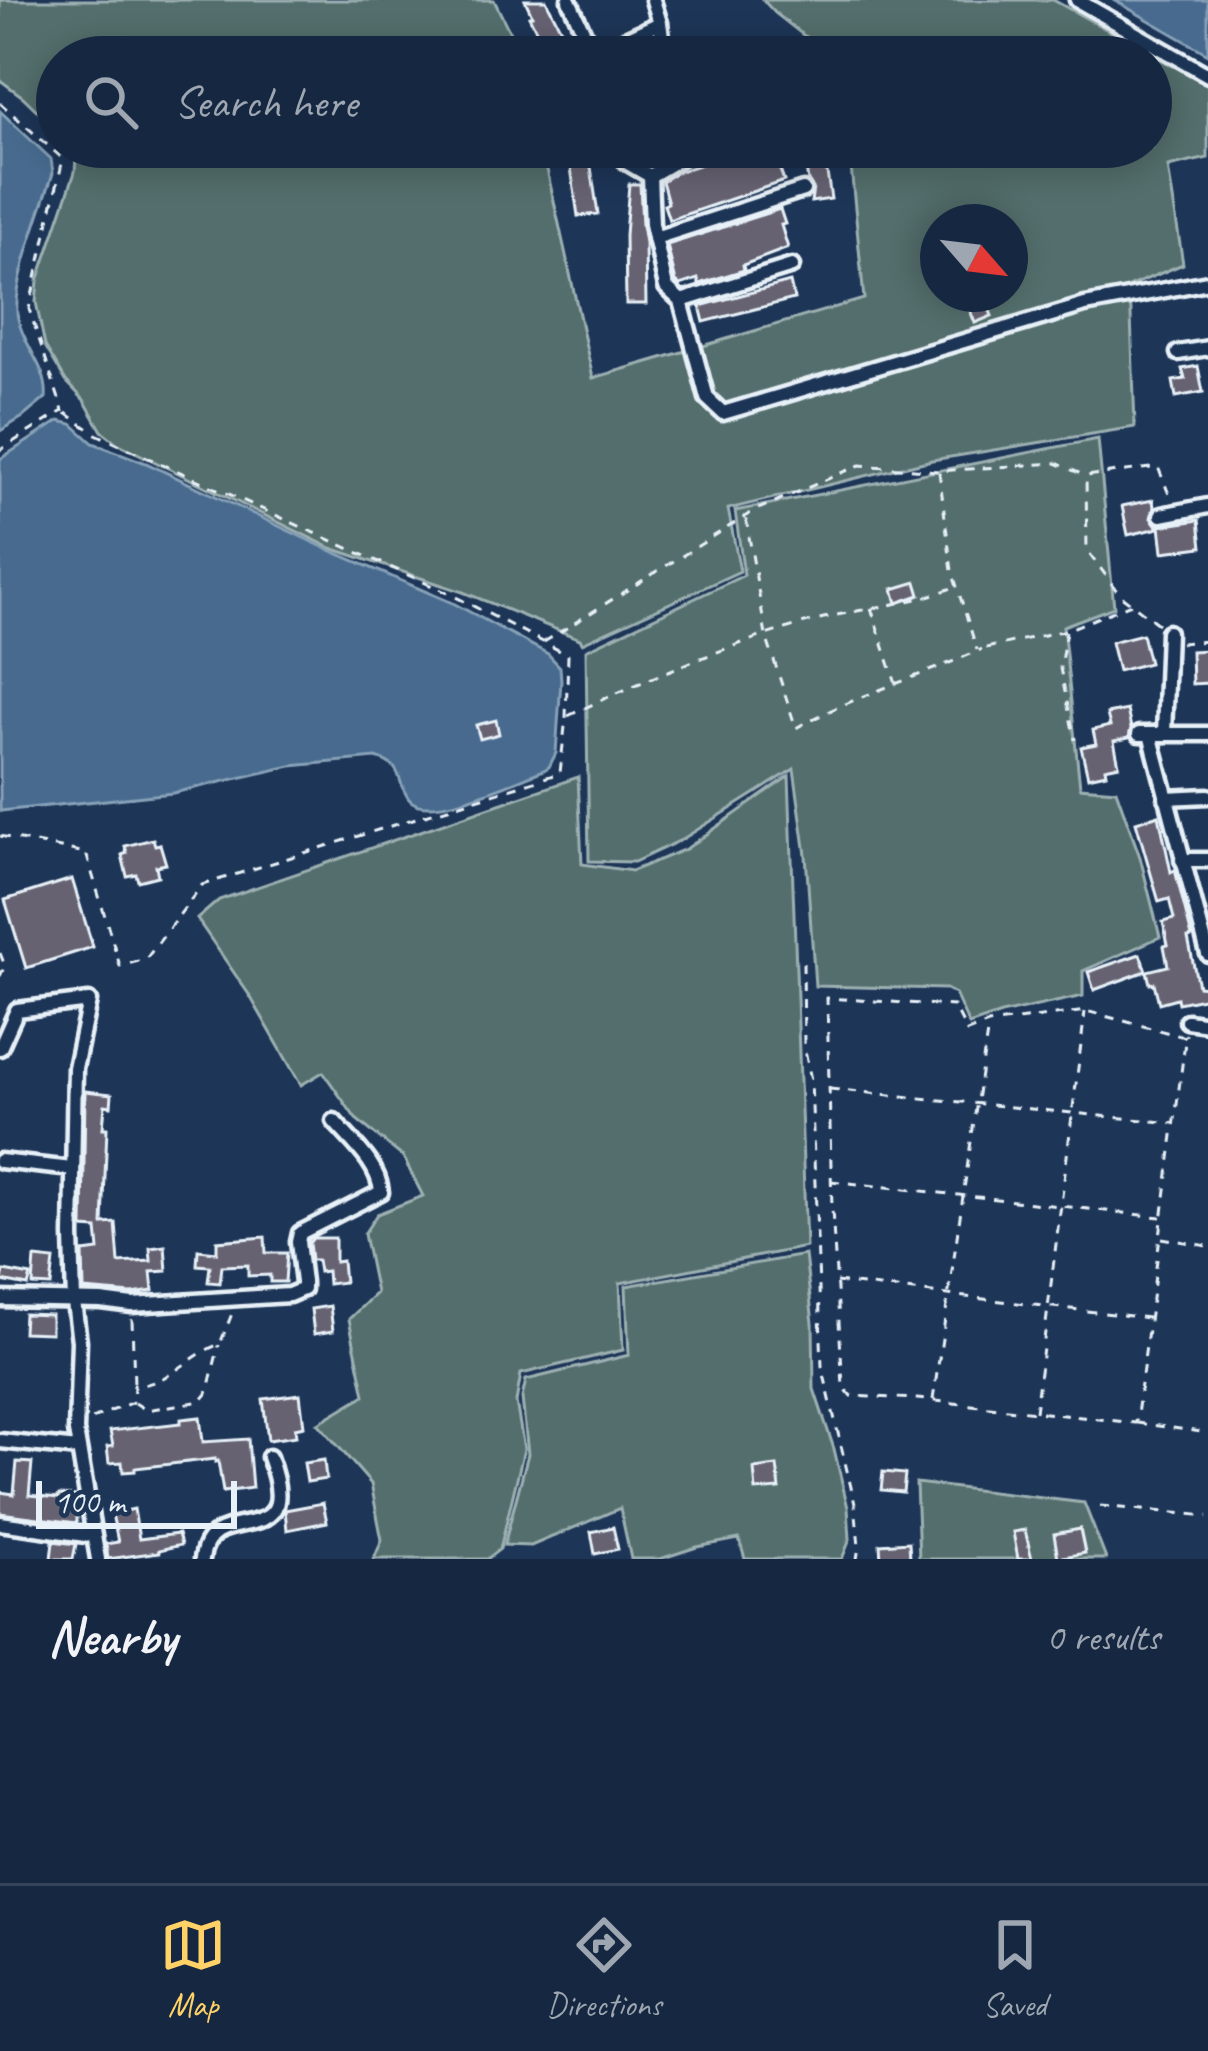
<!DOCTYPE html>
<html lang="en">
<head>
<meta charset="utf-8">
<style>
	:root { --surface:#162841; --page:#1f3048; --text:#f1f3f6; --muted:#9ea6b1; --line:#35445a; --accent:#ffd166 }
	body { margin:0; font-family:Caveat,sans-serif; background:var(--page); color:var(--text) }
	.compass { position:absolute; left:920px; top:204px; width:108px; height:108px; border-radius:50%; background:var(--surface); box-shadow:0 6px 30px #0003; rotate:118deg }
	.scale { position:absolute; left:36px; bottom:30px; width:201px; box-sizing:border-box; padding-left:12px; border:6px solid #e8f1f8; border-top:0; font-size:33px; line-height:42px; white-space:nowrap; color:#e8f1f8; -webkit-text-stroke:9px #1d3557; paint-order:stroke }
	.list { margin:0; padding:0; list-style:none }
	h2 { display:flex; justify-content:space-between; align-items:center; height:156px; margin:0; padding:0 48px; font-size:51px }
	h2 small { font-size:39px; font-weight:400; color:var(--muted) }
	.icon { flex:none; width:66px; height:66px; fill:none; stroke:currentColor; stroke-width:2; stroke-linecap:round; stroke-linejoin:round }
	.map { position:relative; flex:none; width:1208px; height:1559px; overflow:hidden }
	.search { position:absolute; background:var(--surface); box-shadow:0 6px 30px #0003; left:36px; right:36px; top:36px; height:132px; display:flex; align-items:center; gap:30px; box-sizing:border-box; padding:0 42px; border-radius:66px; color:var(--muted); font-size:45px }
	.sheet { height:324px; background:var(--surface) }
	nav { display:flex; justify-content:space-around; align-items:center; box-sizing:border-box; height:168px; border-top:3px solid var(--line); background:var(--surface); font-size:33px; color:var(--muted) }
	nav a { display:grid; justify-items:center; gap:6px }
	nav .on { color:var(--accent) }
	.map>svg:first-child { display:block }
</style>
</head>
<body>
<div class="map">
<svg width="1208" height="1559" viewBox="0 0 1208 1559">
	<rect width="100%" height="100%" fill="#1d3557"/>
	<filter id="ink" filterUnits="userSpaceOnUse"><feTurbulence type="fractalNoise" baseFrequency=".00833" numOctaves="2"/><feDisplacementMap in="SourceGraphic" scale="24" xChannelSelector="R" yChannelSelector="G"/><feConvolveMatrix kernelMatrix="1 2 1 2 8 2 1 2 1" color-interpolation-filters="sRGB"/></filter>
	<g filter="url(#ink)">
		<g fill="#526e6c" stroke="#9db0b2" stroke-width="3" fill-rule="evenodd">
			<path d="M0,0h494l28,57h-465v73l-34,-33 -23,-17z"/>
			<path d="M763,0h290l155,85v73l-40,9 15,97 -53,22 5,141 -203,33 -204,49 12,62 -158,72 -2,-4 -117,-47 -132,-44 -214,-105 -15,-12 -18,-31 -18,-19 -21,-35 -9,-44 2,-21 37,-109 1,-15 -3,-10h469l51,231 271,-79 -15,-152h302v-90h-320l-56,-44zM938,222h72v72h-72z"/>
			<path d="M1098,439l16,168 -51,19 17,161 36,3 24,67 20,80 -77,34v25l-82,18 -32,11 -14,-31 -9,-5 -131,-3 -9,-131 -12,-86 -113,71 -47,22 -45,-1 -3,-211 158,-75 -9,-64z"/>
			<path d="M789,776l17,471 -186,36 3,67 -102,24 -5,28 8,47 -24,100 -13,10h-113l8,-19 -11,-56 -53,-61 47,-28 -16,-76 27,-26 -12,-59 13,-20 46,-18 -20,-39 -47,-38 -33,-47 -22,13 -51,-89 -53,-77 22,-19 359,-123 4,87 50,7 54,-22z"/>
			<path d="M805,1255l8,68 1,66 20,60 14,59 2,31 -8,20h-97l-6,-20 -42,8 -37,12h-29l-11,-51 -89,38 -27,-1 24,-91 -6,-56 4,-18 103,-25 -3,-69z"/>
			<path d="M916,1483l168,20 22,56h-187z"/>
		</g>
		<g fill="#476b8e" stroke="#87a1b8" stroke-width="3">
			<path d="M1114,0h94v54z"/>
			<path d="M0,111l51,48 2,14c-10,34 -43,114 -35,146 6,28 31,50 28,79l-23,19 -23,14z"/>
			<path d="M59,421l13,3 21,19 53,20 181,86 126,54 95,51 12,13 1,13 -5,73 -7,14 -5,3c-25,9 -116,53 -135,29 -14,-19 -4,-33 -33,-41l-85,8 -118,27 -173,18v-352z"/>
		</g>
		<g fill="#666272" stroke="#e8f1f8" stroke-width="3">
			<path d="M525,0h21l25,49 -21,8 -21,-41 3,-1z"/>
			<path d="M568,147h20l10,67 -20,2z"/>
			<path d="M753,147h22l4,11 -3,1 8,22 -115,39 -5,-15 4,-2 -6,-22 15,-9z"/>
			<path d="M803,147h20l8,52 -20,3 2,-14 -5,-7z"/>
			<path d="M629,184h11l2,41 3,18 1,61h-20l-1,-69z"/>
			<path d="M780,209l5,15 -4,1 7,23 -45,17 1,5 -45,14 -1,-5 -18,6 -4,-3 -9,-37z"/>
			<path d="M790,282l4,17 -90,23 -4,-16z"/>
			<path d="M985,298l7,18 -17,7 -7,-18z"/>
			<path d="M1198,366l5,26 -27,5 -3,-16 12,-2 -3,-10z"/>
			<path d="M1153,500l1,7 -3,11 8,10 -31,7 -6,-29z"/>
			<path d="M1199,520l3,27 -39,5 -3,-26z"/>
			<path d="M916,582l4,13 -23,8 -4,-14z"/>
			<path d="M1142,634l7,29 -31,8 -7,-29z"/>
			<path d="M1208,650v33l-16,1 -1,-33z"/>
			<path d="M1127,710l4,18 -2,10 -15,3 5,24 -14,3 1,5 -18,4 -7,-30 15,-3 -3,-14 17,-4 -3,-12z"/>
			<path d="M496,720l3,14 -19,5 -4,-14z"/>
			<path d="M1159,815l12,57 4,-2 17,67 -4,1 10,48 10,1v10l-30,6 -1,-5 -18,5 -5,-20 -4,1 -3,-13 21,-5 -4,-20 4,-1 -5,-23 11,-3 -5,-20 -10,3 -23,-80z"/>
			<path d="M153,839l2,6 5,-1 6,20 -10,2 2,10 -20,5 -2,-7 -9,2 -5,-21 5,-2 -2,-7z"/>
			<path d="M72,879l21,68 -67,21 -21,-68z"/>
			<path d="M1140,954l6,17 -52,19 -6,-18z"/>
			<path d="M85,1091l27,3 -1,12 -6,-1 -2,23h4l-4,96 13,-1 3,40 32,-2 -1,-13 15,-2 2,25 -16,1 2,19 -21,3 -48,-4 -1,-38 16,-2 -2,-21 -14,-1z"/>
			<path d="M265,1237l1,16h21l-2,29h-15v-7l-22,1v-11l-26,1 -2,17 -12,-1 2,-16 -13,-1 1,-15 19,2v-11z"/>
			<path d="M313,1238h22v24l7,-1 2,21 -16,2 -1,-13 -8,1 -2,-12h-6l-2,-17z"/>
			<path d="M35,1258l19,2 -3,26 -18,-1z"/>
			<path d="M4,1271l27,5 -3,10 -26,-5z"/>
			<path d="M330,1306l3,25 -19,3 -3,-25z"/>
			<path d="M24,1314l27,1v18l-28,-1z"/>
			<path d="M300,1394l4,32 -9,2 1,8 -28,4 -5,-41z"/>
			<path d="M200,1417l3,25 45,-3 4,49 -29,4 -5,-31 -3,1v-3l-80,9v3l-12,1 -1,-10 -13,1 -2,-16 6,-1 -3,-15 71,-8v-4z"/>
			<path d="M324,1460l2,19 -19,3 -3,-19z"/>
			<path d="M17,1462l15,1 -3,32 29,3 1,-3 18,1v27l-77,-10v-21l14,2z"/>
			<path d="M777,1466l3,23 -24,2 -2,-22z"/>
			<path d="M883,1472l22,2 -2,18 -22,-2z"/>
			<path d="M323,1503l4,19 -40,8 -2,-20z"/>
			<path d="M134,1509l5,30 39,-5 3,11 -22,5v2l-51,7 -2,-15 12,-2 -6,-28z"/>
			<path d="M613,1527l5,22 -23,5 -4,-22z"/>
			<path d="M1080,1529l5,24 -27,5 -4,-24z"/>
			<path d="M1025,1530l7,29h-14l-5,-27z"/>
			<path d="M53,1541l23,3 -3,15h-22z"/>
			<path d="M909,1542l1,17h-29l-1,-15z"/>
		</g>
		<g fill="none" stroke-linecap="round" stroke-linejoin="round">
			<g stroke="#e8f1f8" stroke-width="21">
				<g id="street">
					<path d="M569,0l26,57"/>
					<path d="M653,0l7,23 5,34"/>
					<path d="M1077,0l131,75"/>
					<path d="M595,53l65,-30"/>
					<path d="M617,147l9,15 24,14"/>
					<path d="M650,176l2,48 14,63 15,14 26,97 16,15 362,-108 123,-23"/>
					<path d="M650,176l46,-27 -1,-2"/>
					<path d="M655,238l148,-48"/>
					<path d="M681,301l111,-35"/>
					<path d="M1178,353l30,-5"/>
					<path d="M1161,515l47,-9"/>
					<path d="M1139,734h69"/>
					<path d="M1150,734l58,220"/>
					<path d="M1164,734l4,-102"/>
					<path d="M1166,798l42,-2"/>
					<path d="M1182,860h26"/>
					<path d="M1187,1021l21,3"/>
					<path d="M0,1048l17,-38 72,-9 -14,67 -3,168 2,66 5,39 -3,90 22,128"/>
					<path d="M0,1161l72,8"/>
					<path d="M0,1299l101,2 31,4 157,-10 14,-6v-7l-5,-40 2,-9 81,-41c-2,-28 -30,-51 -47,-71"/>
					<path d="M0,1441l78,8"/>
					<path d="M0,1523l93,13"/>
					<path d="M202,1559c7,-64 105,0 67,-102"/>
				</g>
			</g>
			<g stroke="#e8f1f8" stroke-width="3" stroke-dasharray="9 9" stroke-linecap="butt">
				<path d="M0,103l63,56 -34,150 34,102 -63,39"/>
				<path d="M939,472l13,99 25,79"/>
				<path d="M746,519l20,117 30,92c59,-33 125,-51 186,-79"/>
				<path d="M871,608l25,76"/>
				<path d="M1158,624l-38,-29 -33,-45 -1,-74 72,-9 13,32"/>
				<path d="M1066,631l-6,37 15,72"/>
				<path d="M544,642l210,-131 106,-46 79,6 117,-8 30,13"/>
				<path d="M1180,643l28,-2"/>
				<path d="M986,648l81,-18 64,-26"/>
				<path d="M568,716c79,-38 159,-71 244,-95 48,-13 99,-16 145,-35"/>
				<path d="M0,836l86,17 34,113 26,-7 56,-74 358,-112 6,-56 2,-62 -118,-61 -354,-160 -33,-23"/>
				<path d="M0,953l5,13 -5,10"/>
				<path d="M803,963l1,82 7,35 11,286 33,138 4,42 -2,13"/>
				<path d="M1185,1037l-99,-26 -98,13 -21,8 -13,-26 -127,-8 5,211 11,177 8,10 66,3 219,24 50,-389"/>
				<path d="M830,1089l343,34"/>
				<path d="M831,1181l330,36"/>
				<path d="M1162,1238l46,8"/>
				<path d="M836,1282l312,36"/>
				<path d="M132,1319l2,66"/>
				<path d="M933,1400l55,-374"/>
				<path d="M135,1403l11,7 55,-9 6,-7 12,-49"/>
				<path d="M1035,1412l50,-400"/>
				<path d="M92,1419l41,-17 1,-17c32,2 56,-31 86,-41l13,-33"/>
				<path d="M1137,1423l71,10"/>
				<path d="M1100,1506l108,10"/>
			</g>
			<use href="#street" stroke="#1d3557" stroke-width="12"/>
		</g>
	</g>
</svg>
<svg class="compass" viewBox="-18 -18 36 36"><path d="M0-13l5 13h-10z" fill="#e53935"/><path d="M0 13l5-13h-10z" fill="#9ea6b1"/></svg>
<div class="scale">100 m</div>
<div class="search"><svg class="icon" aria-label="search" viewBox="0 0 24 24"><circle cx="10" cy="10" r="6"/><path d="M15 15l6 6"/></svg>Search here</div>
</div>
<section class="sheet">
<h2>Nearby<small>0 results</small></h2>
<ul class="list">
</ul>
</section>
<nav>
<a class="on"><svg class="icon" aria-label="map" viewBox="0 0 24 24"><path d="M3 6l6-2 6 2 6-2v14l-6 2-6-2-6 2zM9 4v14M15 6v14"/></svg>Map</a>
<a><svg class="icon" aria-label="directions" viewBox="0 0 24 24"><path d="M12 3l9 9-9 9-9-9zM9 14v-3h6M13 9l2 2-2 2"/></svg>Directions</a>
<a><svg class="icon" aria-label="saved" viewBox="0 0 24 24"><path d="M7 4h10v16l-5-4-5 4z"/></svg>Saved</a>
</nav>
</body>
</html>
